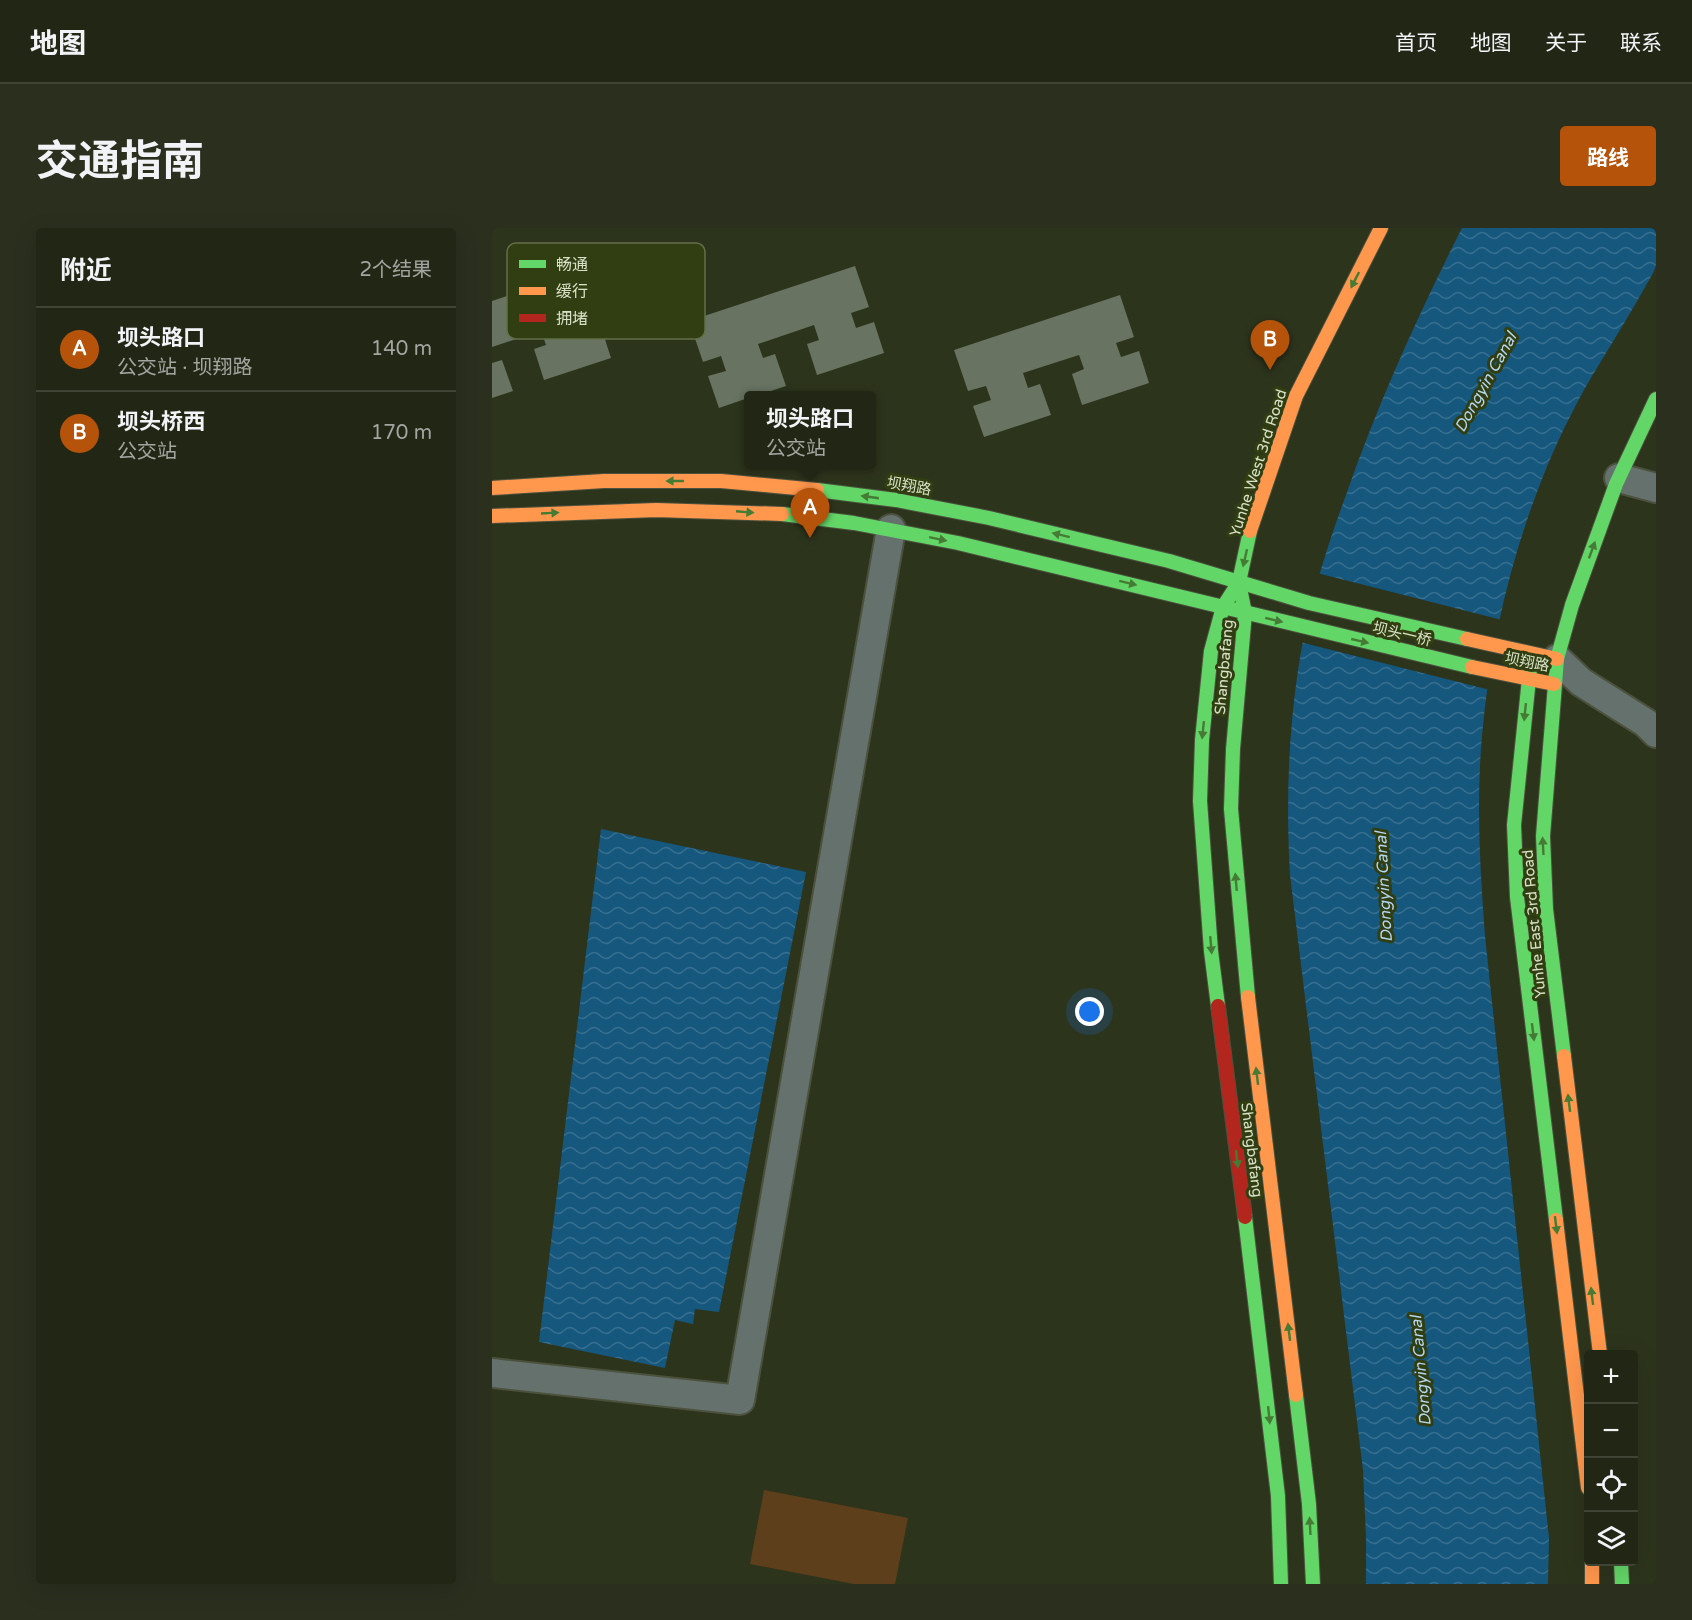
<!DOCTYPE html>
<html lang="zh">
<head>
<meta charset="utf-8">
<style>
	:root { --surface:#222715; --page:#2a2f1e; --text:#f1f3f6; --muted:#a2a5a0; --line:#3f4434; --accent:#b45309 }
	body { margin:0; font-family:"Varela Round","Noto Sans SC",sans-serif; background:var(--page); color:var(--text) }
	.controls { position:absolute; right:18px; bottom:18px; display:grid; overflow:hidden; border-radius:6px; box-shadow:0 6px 24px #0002 }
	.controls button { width:54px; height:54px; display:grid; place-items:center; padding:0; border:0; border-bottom:2px solid var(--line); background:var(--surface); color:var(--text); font:30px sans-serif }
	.you { position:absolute; left:598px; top:784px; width:21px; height:21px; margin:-15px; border:4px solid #fff; border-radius:50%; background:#1a73e8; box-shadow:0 0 0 9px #1a73e833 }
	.badge { display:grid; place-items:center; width:39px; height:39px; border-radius:50%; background:var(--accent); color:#fff; font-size:20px; font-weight:700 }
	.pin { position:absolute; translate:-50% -50px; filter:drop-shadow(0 2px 3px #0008) }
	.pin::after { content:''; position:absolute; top:32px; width:21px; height:18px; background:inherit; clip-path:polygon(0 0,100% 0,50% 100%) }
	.popup { position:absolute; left:252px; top:163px; width:132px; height:78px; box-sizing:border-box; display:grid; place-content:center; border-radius:6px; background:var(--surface); filter:drop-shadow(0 2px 4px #0005); font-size:20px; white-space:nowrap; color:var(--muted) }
	.popup b { font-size:22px; color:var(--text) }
	.popup::after { content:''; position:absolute; left:50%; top:100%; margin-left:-12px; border:12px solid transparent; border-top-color:var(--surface) }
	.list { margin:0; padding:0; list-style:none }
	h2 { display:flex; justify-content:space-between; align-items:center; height:78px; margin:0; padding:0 24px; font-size:26px }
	h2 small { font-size:20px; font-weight:400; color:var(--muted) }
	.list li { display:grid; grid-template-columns:39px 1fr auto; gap:18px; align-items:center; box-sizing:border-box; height:84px; padding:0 24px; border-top:2px solid var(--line) }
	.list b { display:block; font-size:22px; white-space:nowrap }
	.list p { margin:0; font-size:20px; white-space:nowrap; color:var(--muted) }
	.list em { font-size:20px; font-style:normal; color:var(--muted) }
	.icon { flex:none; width:33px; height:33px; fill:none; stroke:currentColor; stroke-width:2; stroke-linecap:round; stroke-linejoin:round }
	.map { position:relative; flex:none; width:1164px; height:1356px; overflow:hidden; border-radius:6px }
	header { display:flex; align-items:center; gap:36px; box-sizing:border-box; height:84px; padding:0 30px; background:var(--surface); border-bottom:2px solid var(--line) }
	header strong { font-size:28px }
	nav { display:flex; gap:33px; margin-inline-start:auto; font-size:21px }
	.intro { display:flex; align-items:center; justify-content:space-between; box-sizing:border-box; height:144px; padding:0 36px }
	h1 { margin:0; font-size:42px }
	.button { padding:15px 27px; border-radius:6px; background:var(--accent); color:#fff; font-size:21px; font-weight:700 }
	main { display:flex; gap:36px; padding:0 36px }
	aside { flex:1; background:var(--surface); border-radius:6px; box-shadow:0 6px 24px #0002 }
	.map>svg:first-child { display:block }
</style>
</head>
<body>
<header>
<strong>地图</strong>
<nav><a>首页</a><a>地图</a><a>关于</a><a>联系</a></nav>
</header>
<div class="intro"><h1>交通指南</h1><a class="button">路线</a></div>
<main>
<aside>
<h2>附近<small>2个结果</small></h2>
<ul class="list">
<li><span class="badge">A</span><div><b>坝头路口</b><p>公交站 · 坝翔路</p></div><em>140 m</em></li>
<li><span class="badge">B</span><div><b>坝头桥西</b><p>公交站</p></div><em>170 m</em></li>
</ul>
</aside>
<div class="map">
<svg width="1164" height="1356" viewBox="0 0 1164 1356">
	<defs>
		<pattern id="water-waves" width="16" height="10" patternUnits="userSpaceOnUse" patternTransform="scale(1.5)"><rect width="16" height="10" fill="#16577e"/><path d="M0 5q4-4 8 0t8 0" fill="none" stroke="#376f8f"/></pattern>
	</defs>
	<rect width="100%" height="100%" fill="#2d341c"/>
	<path fill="#5e3f1b" d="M272,1262l144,28 -13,66h-41l-104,-20z"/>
	<g fill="url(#water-waves)">
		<path d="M970,0h194c0,11 0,25 0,36 -1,8 -8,17 -12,25 -14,25 -29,49 -44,74 -20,32 -37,66 -52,101 -36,87 -58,179 -66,272 -6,67 -2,134 3,200l64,602 -1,46h-182v-47l-3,-67 -73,-595c-4,-69 -2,-137 8,-205 9,-60 27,-118 48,-175 32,-92 72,-180 116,-267z"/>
		<path d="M109,601l205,43 -87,440 -24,-3 -2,15 -18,-4 -10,48 -126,-26z"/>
	</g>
	<path fill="#2d341c" d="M825,345l185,47 -12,70 -190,-48z"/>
	<g fill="#687361">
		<path d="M363,38l14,41 -18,6 5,15 18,-6 10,31 -67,22 -10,-31 12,-4 -5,-15 -56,19 5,14 12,-4 11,32 -30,10h-8v2l-29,10 -11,-32 18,-5 -5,-15 -18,6 -14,-41z"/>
		<path d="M90,43l14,41 -18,6 5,15 18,-6 10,31 -67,22 -10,-31 12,-4 -5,-14 -49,16v-46z"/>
		<path d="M628,67l14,42 -18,6 5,14 18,-6 10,32 -67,22 -10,-31 12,-5 -5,-14 -56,18 5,15 12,-4 11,31 -67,22 -11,-31 18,-6 -5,-14 -18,5 -14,-41z"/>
		<path d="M10,132l11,31 -21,7v-35z"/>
	</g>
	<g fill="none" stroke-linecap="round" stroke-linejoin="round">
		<g stroke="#4b513d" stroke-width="32">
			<g id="street">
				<path d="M1127,250l37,10"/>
				<path d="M1065,431l24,23 65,41 10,10"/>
				<path d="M0,1145l248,27 151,-871"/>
			</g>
		</g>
		<g stroke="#4b513d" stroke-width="16">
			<g id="fast">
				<path d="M325,262l79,10 93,18 180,43 140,42 158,36"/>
				<path d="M290,286l72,9 104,20 514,124"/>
				<path d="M749,365l4,20 -12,136 -2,60 17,188"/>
				<path d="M1039,431l-17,166 3,72 39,323"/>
				<path d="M726,778l-7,-55 -11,-150 2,-61 9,-89 12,-44 16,-25 11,-51"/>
				<path d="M1072,828l-18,-147 -3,-73 14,-177 15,-54 44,-121 40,-85"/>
				<path d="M753,989l33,279 3,88"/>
				<path d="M804,1167l13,109 4,80"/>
				<path d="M1129,1334l1,22"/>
			</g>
		</g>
		<g stroke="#4b513d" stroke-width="16">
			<g id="slow">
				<path d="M0,260l112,-7h117l96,9"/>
				<path d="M0,288l164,-6 126,4"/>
				<path d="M758,303l46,-135 85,-168"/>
				<path d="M975,411l90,20"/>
				<path d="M980,439l82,17"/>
				<path d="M756,769l48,398"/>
				<path d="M1072,828l36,298"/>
				<path d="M1064,992l32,268"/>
				<path d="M1100,1334v22"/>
			</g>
		</g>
		<g stroke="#4b513d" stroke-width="16">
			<path id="jam" d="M726,778l27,211"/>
		</g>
		<use href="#street" stroke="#65716c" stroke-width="28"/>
		<use href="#fast" stroke="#63d668" stroke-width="14"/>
		<use href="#slow" stroke="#ff974d" stroke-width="14"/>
		<use href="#jam" stroke="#b3261e" stroke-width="14"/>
	</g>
	<defs><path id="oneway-solid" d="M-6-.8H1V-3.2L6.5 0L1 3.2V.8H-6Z" transform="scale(1.5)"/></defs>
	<g fill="#457b34">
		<use href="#oneway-solid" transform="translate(863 52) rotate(117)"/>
		<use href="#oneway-solid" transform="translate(183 253) rotate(180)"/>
		<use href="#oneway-solid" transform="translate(378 269) rotate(-172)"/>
		<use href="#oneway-solid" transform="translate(253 284) rotate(5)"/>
		<use href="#oneway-solid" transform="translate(58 285) rotate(-3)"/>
		<use href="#oneway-solid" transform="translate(569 307) rotate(-166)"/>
		<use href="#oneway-solid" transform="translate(446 311) rotate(12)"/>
		<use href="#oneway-solid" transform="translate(1100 322) rotate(-70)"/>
		<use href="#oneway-solid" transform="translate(753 330) rotate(103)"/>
		<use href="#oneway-solid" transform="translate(636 355) rotate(14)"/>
		<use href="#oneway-solid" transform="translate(782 392) rotate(14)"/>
		<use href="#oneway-solid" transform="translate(868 413) rotate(13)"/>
		<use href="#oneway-solid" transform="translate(1033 484) rotate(96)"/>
		<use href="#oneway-solid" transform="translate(711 502) rotate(96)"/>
		<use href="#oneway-solid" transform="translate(1051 618) rotate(-93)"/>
		<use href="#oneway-solid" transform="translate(744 654) rotate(-95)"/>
		<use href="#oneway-solid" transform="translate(719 717) rotate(85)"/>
		<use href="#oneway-solid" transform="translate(1041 804) rotate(83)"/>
		<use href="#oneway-solid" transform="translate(765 848) rotate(-97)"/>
		<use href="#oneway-solid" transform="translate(1077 875) rotate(-97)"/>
		<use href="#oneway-solid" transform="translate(745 931) rotate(83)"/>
		<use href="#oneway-solid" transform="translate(1064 997) rotate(83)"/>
		<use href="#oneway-solid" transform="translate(1100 1068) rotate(-97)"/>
		<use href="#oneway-solid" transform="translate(797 1104) rotate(-97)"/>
		<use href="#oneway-solid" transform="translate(777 1187) rotate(84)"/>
		<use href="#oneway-solid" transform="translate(818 1298) rotate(-93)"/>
	</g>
	<g text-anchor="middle" stroke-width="6" stroke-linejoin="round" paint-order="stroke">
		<g font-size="15" fill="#d8e1c8" stroke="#313e11">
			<text transform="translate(766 235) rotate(-72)" y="5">Yunhe West 3rd Road</text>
			<text transform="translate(417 258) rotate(10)" y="5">坝翔路</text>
			<text transform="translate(910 406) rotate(13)" y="5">坝头一桥</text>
			<text transform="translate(1035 434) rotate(11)" y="5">坝翔路</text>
			<text transform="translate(732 439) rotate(-85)" y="5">Shangbafang</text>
			<text transform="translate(1042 696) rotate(-95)" y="5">Yunhe East 3rd Road</text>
			<text transform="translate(760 922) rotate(83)" y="5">Shangbafang</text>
		</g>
		<g font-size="16" font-style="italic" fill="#b5d6f1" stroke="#313e11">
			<text transform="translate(993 154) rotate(-61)" y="6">Dongyin Canal</text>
			<text transform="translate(891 659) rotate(-93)" y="6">Dongyin Canal</text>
			<text transform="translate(928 1143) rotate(-95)" y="6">Dongyin Canal</text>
		</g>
	</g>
	<rect x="15" y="15" width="198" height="96" rx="9" fill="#313e11" stroke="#636f48" stroke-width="1.5"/>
	<rect x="27" y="32" width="27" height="8" fill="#63d668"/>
	<rect x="27" y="59" width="27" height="8" fill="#ff974d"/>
	<rect x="27" y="86" width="27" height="8" fill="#b3261e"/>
	<g font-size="16" fill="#d8e1c8">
		<text x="64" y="42">畅通</text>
		<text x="64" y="69">缓行</text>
		<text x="64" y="96">拥堵</text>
	</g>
</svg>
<div class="controls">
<button>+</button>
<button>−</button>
<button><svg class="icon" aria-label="locate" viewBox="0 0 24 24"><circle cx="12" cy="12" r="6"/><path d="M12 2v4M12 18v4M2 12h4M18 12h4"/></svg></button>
<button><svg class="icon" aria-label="layers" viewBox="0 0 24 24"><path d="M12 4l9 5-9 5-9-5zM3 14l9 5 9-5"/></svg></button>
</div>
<div class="you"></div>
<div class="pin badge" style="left:318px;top:310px">A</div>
<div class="popup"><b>坝头路口</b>公交站</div>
<div class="pin badge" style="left:778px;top:142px">B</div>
</div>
</main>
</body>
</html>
